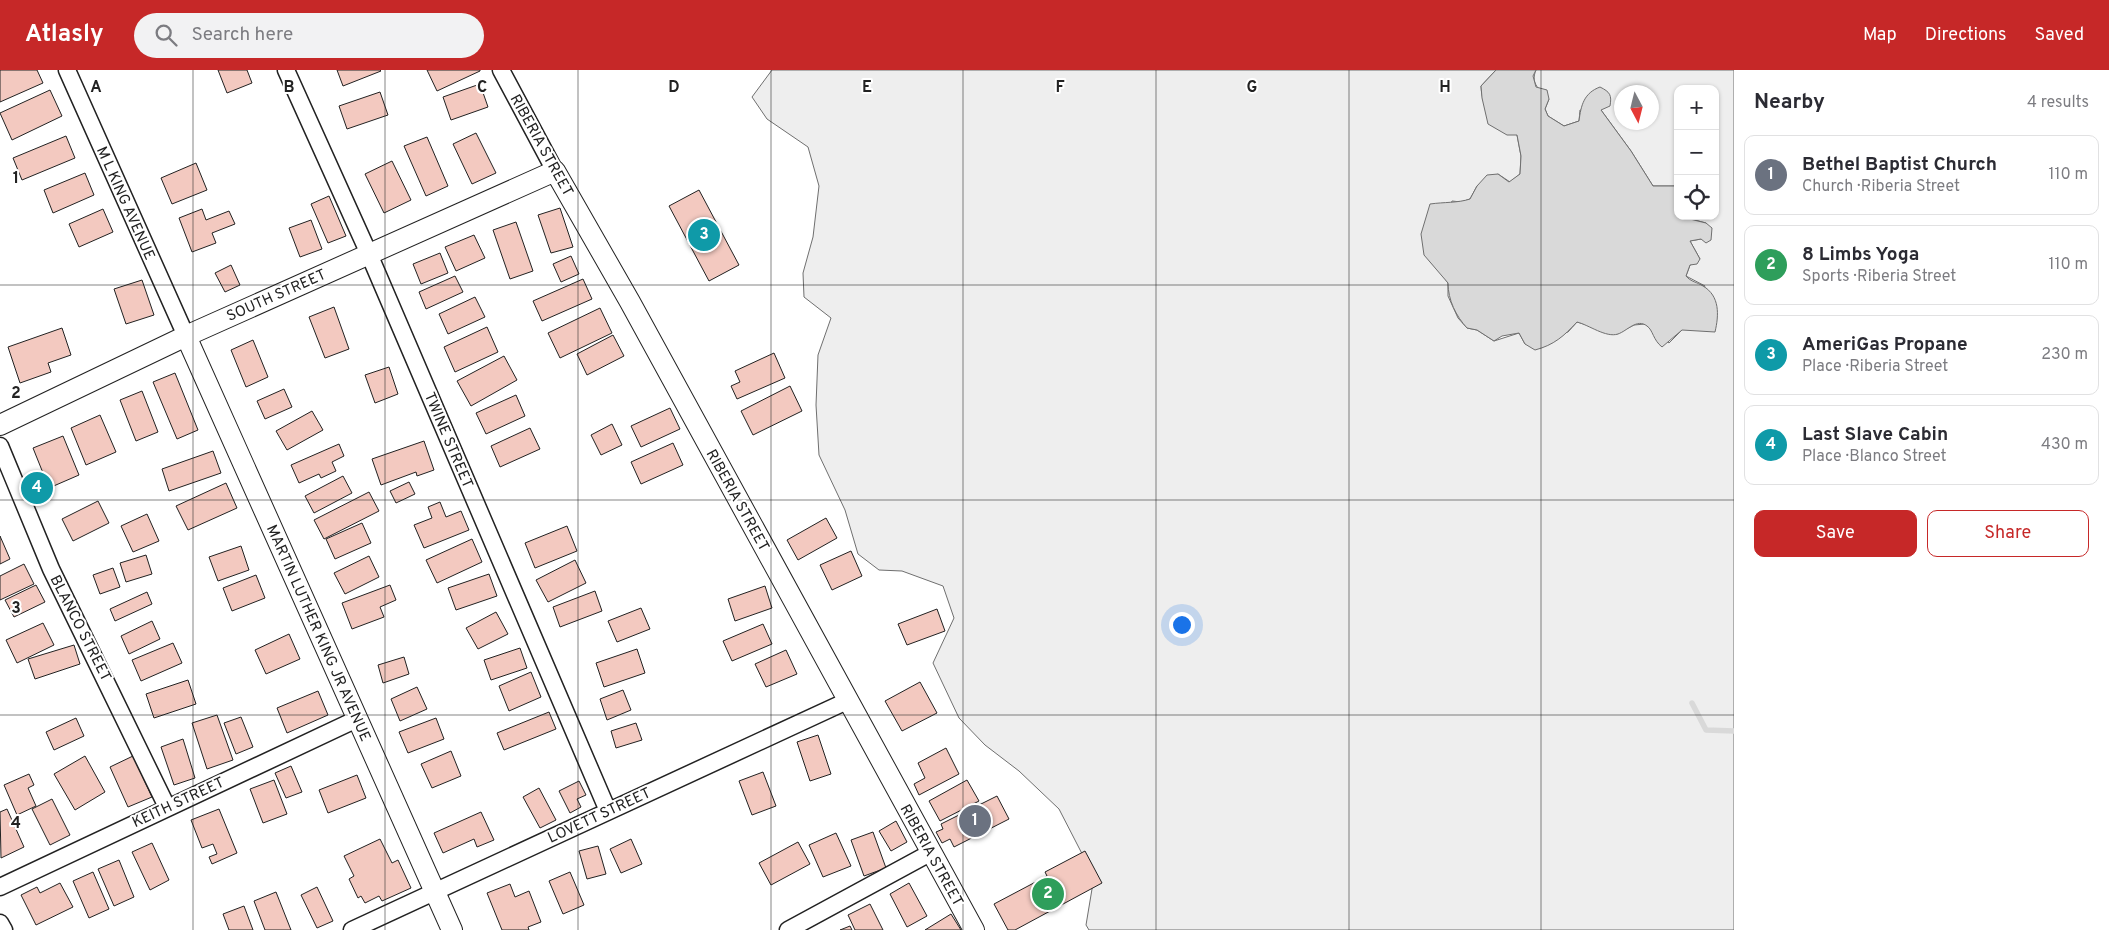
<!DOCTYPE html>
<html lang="en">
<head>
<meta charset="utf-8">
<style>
	:root { --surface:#fff; --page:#f2f2f3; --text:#2b2b33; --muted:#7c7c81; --line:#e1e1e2; --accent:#c62828 }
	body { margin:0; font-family:Overpass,sans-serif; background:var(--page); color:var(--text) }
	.controls { position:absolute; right:15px; top:15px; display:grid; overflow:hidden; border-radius:10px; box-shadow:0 1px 4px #0004 }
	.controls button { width:45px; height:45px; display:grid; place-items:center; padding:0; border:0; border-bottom:1px solid var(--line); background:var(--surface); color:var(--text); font:25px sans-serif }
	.compass { position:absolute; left:1614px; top:15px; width:45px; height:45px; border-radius:50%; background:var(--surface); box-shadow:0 1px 4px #0004; rotate:173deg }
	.you { position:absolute; left:1181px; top:554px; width:18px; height:18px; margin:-12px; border:4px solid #fff; border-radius:50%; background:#1a73e8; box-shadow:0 0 0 8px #1a73e833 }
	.badge { display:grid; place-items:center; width:32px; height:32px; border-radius:50%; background:var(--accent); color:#fff; font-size:16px; font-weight:700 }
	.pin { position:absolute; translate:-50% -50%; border:2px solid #fff; box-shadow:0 1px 5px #0006 }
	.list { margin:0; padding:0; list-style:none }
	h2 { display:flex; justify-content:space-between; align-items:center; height:65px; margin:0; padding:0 20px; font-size:21px }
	h2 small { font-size:16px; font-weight:400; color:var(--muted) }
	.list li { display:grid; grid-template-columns:32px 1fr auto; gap:15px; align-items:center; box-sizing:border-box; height:80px; margin:0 10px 10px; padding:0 10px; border:1px solid var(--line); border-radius:10px }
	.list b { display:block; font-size:19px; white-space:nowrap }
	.list p { margin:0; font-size:16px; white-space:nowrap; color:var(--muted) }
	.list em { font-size:16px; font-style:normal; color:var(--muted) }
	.actions { display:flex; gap:10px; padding:15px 20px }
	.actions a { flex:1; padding:11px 0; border:1px solid var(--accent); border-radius:10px; text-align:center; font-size:18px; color:var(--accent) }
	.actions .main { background:var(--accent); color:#fff }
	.icon { flex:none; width:28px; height:28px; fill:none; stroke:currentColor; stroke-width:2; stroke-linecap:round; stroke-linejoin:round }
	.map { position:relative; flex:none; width:1734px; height:860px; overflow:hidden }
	header { display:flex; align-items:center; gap:30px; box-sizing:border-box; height:70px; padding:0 25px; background:var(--accent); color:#fff }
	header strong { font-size:24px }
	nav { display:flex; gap:28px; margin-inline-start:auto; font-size:18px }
	.search { width:350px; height:45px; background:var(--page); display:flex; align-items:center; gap:12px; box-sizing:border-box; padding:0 18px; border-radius:28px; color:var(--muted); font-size:19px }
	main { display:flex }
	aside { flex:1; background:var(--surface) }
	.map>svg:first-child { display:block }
</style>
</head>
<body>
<header>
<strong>Atlasly</strong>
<div class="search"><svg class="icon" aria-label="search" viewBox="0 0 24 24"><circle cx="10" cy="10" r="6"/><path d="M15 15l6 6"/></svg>Search here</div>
<nav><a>Map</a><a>Directions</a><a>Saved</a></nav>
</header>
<main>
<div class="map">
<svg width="1734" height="860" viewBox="0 0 1734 860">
	<rect width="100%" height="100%" fill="#fff"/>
	<path fill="#eee" stroke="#6f6f6f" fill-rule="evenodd" d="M772,0h724l-15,16c1,27 17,33 36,49l4,21 -1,18 -10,8 -12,-8 -21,12 -7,13 -9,3 -9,-1 -22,61 9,8 9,13v13l10,22 9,10 10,2 17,11 25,-8 6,11 43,-12 9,-10 40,12 17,-9 11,-1 24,19 13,-13 23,-44 -19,-10 4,-11 10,-6 -10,-18 11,-2 5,-16 -26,-7h35v-127h-37v97h-25l-22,-35 -30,-41h-21l-1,11 -15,5 -16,-10 -3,-7 4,-10c-9,-9 -19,-15 -13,-29h198v860h-645l-3,-5 8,-48 -35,-68 -40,-38 -34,-26 -26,-27 -26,-55 21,-45 -11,-32 -41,-15 -23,-1 -21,-16 -13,-44 -26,-55 -3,-50 2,-50 13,-37 -27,-21 -1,-24 10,-36 6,-51 -11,-39 -41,-28 -15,-22zM1622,22h30v30h-30z"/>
	<path fill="#d9d9d9" stroke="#6f6f6f" d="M1496,0h40l-3,6 3,11 11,3 2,9 -4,10 3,7 16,10 15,-5c2,-16 5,-28 21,-34 10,5 12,8 10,19l-9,4 30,41 22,35h25v30l28,7 6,5 -1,12 -5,3 -5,-4 -11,2 10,18 -3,5 -7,1 -4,11c5,6 11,6 17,10 17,10 16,29 12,46l-33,-2 -20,17c-9,-7 -9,-17 -15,-21 -10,-8 -20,5 -29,8 -12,4 -29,-9 -41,-12 -13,14 -23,23 -42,28l-10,-6 -6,-11 -17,3 -8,5 -17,-11 -10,-2c-11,-12 -19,-28 -19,-45l-24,-28 -3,-21 9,-30c14,-2 28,-1 40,-5l7,-13 10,-11 11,-1 11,8 11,-8 1,-18 -4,-21h-10l-19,-11 -6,-26 -1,-12z"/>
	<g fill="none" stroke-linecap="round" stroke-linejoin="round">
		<path stroke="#d9d9d9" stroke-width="5.5" d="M1692,633l14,27 28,1"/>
	</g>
	<g fill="#f3c9c0" stroke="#222">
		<path d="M0,0h37l6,13 -43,19z"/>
		<path d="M218,0h29l5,13 -25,10z"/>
		<path d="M337,0h43l1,1 -38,15z"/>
		<path d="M427,0h53v1l-43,20z"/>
		<path d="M480,14l8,23 -37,13 -8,-23z"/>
		<path d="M50,20l12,26 -50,24 -12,-27z"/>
		<path d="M380,22l8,23 -41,14 -8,-23z"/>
		<path d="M476,63l20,40 -24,11 -19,-40z"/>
		<path d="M66,66l9,22 -53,22 -9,-22z"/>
		<path d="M427,67l21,49 -22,10 -22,-50z"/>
		<path d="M392,91l19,39 -27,13 -19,-39z"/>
		<path d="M196,93l11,27 -35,14 -11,-26z"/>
		<path d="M85,103l9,22 -41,18 -9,-23z"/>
		<path d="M699,120l40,75 -30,16 -40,-75z"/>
		<path d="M329,126l17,40 -18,7 -17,-39z"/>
		<path d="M560,138l13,39 -22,6 -13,-38z"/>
		<path d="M103,139l10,23 -34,15 -10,-23z"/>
		<path d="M202,139l4,11 23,-9 6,13 -23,9 4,10 -24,9 -13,-34z"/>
		<path d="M311,150l11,29 -22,8 -11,-29z"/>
		<path d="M516,152l17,49 -23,8 -17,-49z"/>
		<path d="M474,165l11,23 -29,13 -11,-24z"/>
		<path d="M440,183l8,20 -27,11 -8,-20z"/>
		<path d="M571,186l8,18 -18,8 -8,-18z"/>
		<path d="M231,195l9,20 -15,7 -10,-19z"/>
		<path d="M455,206l8,16 -37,17 -7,-17z"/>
		<path d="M583,209l9,20 -50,22 -9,-20z"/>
		<path d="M142,210l12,35 -28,9 -12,-35z"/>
		<path d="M475,227l10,20 -37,17 -9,-20z"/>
		<path d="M334,237l15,42 -24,9 -16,-41z"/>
		<path d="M600,238l12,25 -52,25 -12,-25z"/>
		<path d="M487,257l11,25 -43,20 -11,-25z"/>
		<path d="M62,258l9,27 -23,8 3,9 -31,11 -12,-36z"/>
		<path d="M613,265l11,21 -37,19 -10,-21z"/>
		<path d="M253,270l15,37 -22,10 -15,-37z"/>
		<path d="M774,283l11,25 -48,21 -6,-13 9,-4 -5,-11z"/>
		<path d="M504,286l13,24 -46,26 -14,-25z"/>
		<path d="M389,297l9,27 -23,9 -10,-28z"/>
		<path d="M175,303l23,57 -21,9 -24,-57z"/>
		<path d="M790,316l12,25 -49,24 -12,-24z"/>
		<path d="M284,319l8,18 -27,12 -8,-18z"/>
		<path d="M142,321l16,41 -22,9 -16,-41z"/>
		<path d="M516,325l9,21 -39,18 -10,-21z"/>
		<path d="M670,338l10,21 -39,18 -10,-21z"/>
		<path d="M312,341l11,19 -36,20 -11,-19z"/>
		<path d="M100,345l16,37 -30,13 -15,-37z"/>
		<path d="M612,354l10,21 -21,10 -10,-20z"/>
		<path d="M530,358l10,21 -40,18 -9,-21z"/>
		<path d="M63,366l16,39 -30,13 -16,-40z"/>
		<path d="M424,371l10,29 -17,6 -1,-4 -35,13 -9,-26z"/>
		<path d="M673,373l10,22 -42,19 -10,-22z"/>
		<path d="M339,374l5,12 -12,6 4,9 -15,7 -2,-4 -20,9 -8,-18z"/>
		<path d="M213,381l8,22 -52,18 -7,-22z"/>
		<path d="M343,406l9,17 -38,20 -9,-17z"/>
		<path d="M38,408l8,15 -9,6 -9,-16z"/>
		<path d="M409,412l6,12 -19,9 -6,-12z"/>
		<path d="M226,413l11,25 -49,22 -12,-24z"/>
		<path d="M369,422l10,19 -55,28 -10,-19z"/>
		<path d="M98,431l11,22 -36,18 -11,-22z"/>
		<path d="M440,432l6,15 15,-6 8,19 -45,18 -10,-23 18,-7 -4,-11z"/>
		<path d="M147,444l12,27 -26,11 -12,-26z"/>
		<path d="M826,448l11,20 -39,22 -11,-20z"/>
		<path d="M362,453l9,20 -36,16 -9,-20z"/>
		<path d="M567,456l10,25 -42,17 -10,-25z"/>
		<path d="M0,466l10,23 -10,5z"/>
		<path d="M472,469l10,23 -45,21 -11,-23z"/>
		<path d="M241,476l8,24 -31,11 -9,-24z"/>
		<path d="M851,481l11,25 -30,14 -12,-25z"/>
		<path d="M146,485l6,19 -26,8 -6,-19z"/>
		<path d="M369,486l10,21 -34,17 -11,-21z"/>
		<path d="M575,490l11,23 -38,19 -12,-22z"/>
		<path d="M24,494l10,20 -34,16v-24z"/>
		<path d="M113,498l7,19 -20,7 -7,-19z"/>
		<path d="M489,504l8,22 -41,14 -8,-22z"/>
		<path d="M256,505l9,23 -33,13 -9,-23z"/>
		<path d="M36,515l9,17 -31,15 -9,-17z"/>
		<path d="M390,515l6,15 -16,7 4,10 -32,12 -10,-26z"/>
		<path d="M765,516l7,22 -37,13 -7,-22z"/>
		<path d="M595,521l7,20 -42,16 -7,-20z"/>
		<path d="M147,522l5,12 -37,17 -5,-12z"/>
		<path d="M641,538l9,21 -33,13 -9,-21z"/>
		<path d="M937,539l8,22 -38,14 -9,-21z"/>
		<path d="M496,542l12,22 -30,15 -12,-21z"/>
		<path d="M152,551l8,18 -31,15 -8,-18z"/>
		<path d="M43,553l11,22 -37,18 -11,-23z"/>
		<path d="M763,554l9,20 -40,17 -9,-20z"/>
		<path d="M289,564l11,25 -34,15 -11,-24z"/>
		<path d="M173,573l9,20 -41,18 -9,-21z"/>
		<path d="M74,575l6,19 -45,15 -7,-20z"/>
		<path d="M520,578l7,20 -36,12 -7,-20z"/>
		<path d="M637,579l8,24 -41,14 -8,-24z"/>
		<path d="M786,580l11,24 -31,13 -11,-23z"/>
		<path d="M404,587l5,17 -26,9 -5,-18z"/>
		<path d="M531,602l10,25 -32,14 -10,-25z"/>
		<path d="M188,610l8,24 -42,14 -8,-24z"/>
		<path d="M920,612l17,31 -35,18 -17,-30z"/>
		<path d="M417,617l10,22 -27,12 -9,-22z"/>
		<path d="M623,620l8,20 -24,10 -7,-21z"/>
		<path d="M318,621l10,24 -41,18 -10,-25z"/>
		<path d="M549,642l7,17 -52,21 -7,-17z"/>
		<path d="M217,645l16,45 -26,9 -15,-46z"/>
		<path d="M241,647l12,30 -17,7 -12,-31z"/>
		<path d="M76,648l8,18 -30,14 -8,-18z"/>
		<path d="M436,648l8,21 -36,14 -9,-21z"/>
		<path d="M636,653l6,17 -26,8 -5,-17z"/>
		<path d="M818,665l13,39 -21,7 -13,-39z"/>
		<path d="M183,669l12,39 -21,7 -13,-38z"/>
		<path d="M946,678l13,26 -40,21 -5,-11 11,-6 -7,-15z"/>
		<path d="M451,681l10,25 -29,12 -11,-24z"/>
		<path d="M85,686l20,36 -30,18 -21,-36z"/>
		<path d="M133,686l19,41 -24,10 -18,-40z"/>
		<path d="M291,696l11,26 -16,6 -11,-25z"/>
		<path d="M763,702l13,34 -24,9 -13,-34z"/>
		<path d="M29,704l5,11 -6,3 8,18 -19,9 -13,-30z"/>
		<path d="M357,705l9,23 -38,15 -9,-23z"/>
		<path d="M274,710l13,34 -24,9 -13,-34z"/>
		<path d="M967,710l12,21 -39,20 -11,-20z"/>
		<path d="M579,711l7,14 -9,4 4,8 -11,6 -11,-22z"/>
		<path d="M539,718l17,32 -16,8 -17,-31z"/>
		<path d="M997,726l12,23 -55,28 -4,-8 -8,4 -6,-11 7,-3 -2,-5z"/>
		<path d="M52,729l18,36 -20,10 -18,-36z"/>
		<path d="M7,739l17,38 -23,11 -1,-46z"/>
		<path d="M219,739l18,44 -25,11 -3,-7 8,-3 -4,-10 -11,4 -11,-28z"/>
		<path d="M481,742l13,28 -17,7 -3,-8 -31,14 -9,-20z"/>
		<path d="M896,751l11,21 -16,9 -12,-20z"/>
		<path d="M873,762l13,36 -22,8 -13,-36z"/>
		<path d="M836,763l15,33 -28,11 -14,-32z"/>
		<path d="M380,769l12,24 6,-3 13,28 -29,13 -3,-5 -14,7 -4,-7 -3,2 -9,-19 5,-3 -10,-20z"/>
		<path d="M631,769l11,25 -21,9 -11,-24z"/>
		<path d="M798,772l12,22 -39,21 -12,-22z"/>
		<path d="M152,773l17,37 -19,10 -18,-38z"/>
		<path d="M598,776l8,28 -19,5 -8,-28z"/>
		<path d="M1085,781l17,32 -87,47h-7l-14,-26 53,-28 -2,-4z"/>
		<path d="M119,790l15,37 -20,9 -16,-37z"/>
		<path d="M93,802l16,37 -20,9 -16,-37z"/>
		<path d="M570,802l14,33 -21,9 -14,-33z"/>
		<path d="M60,813l13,24 -37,18 -15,-30 16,-8 3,6z"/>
		<path d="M909,813l18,33 -20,11 -17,-33z"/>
		<path d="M510,814l5,13 14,-6 12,31 -13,5 1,3h-27l-15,-37z"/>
		<path d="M317,817l16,34 -16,7 -16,-33z"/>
		<path d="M276,822l15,38h-26l-11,-29z"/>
		<path d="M870,834l13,26h-28l-7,-15z"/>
		<path d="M244,836l9,24h-24l-6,-16z"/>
		<path d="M951,844l10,16h-36z"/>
		<path d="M850,856l2,4h-12z"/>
	</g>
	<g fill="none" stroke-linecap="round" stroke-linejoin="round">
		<g stroke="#222" stroke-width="19">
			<g id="minor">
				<path d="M67,0l119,266"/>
				<path d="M286,0l83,184 239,557"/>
				<path d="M501,0l54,101"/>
				<path d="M0,376l51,123 116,238"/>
				<path d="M0,817l357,-168"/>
				<path d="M0,853l4,7"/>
				<path d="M352,860l495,-229"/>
				<path d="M788,860l142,-77"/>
			</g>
		</g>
		<g stroke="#222" stroke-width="22">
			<g id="tertiary">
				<path d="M186,266l266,594"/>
				<path d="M0,355l186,-89 369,-165 75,131 344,628"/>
			</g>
		</g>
		<use href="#minor" stroke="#fff" stroke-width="16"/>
		<use href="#tertiary" stroke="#fff" stroke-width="20"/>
	</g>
	<path fill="none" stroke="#222" stroke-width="1" stroke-opacity="0.55" d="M193,0v860M385,0v860M578,0v860M771,0v860M963,0v860M1156,0v860M1349,0v860M1541,0v860M0,215h1734M0,430h1734M0,645h1734"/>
	<g text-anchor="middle" stroke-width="4" stroke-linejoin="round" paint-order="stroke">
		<g font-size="15" fill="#222" stroke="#fff">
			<text transform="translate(542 75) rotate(61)" y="5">RIBERIA STREET</text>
			<text transform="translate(126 133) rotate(66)" y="5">M L KING AVENUE</text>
			<text transform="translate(276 225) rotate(-24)" y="5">SOUTH STREET</text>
			<text transform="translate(449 370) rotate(67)" y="5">TWINE STREET</text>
			<text transform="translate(738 430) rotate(61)" y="5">RIBERIA STREET</text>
			<text transform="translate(81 558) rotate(63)" y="5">BLANCO STREET</text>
			<text transform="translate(319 563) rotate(66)" y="5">MARTIN LUTHER KING JR AVENUE</text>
			<text transform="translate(178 732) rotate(-25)" y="5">KEITH STREET</text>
			<text transform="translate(599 745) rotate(-25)" y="5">LOVETT STREET</text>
			<text transform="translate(932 785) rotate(61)" y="5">RIBERIA STREET</text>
		</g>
	</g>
	<g font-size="16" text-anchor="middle" font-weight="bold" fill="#222" stroke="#fff" stroke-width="4" stroke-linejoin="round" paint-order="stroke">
		<text x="96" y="22">A</text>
		<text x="289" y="22">B</text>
		<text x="482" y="22">C</text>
		<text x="674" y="22">D</text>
		<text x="867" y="22">E</text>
		<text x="1060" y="22">F</text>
		<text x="1252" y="22">G</text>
		<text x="1445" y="22">H</text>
		<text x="16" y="113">1</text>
		<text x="16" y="328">2</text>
		<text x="16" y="543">3</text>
		<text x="16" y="758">4</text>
	</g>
</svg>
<div class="controls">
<button>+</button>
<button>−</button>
<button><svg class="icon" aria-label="locate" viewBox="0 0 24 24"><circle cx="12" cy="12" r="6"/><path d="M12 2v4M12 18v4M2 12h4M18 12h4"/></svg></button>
</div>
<svg class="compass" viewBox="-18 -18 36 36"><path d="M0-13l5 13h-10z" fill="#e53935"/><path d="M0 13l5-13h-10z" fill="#7c7c81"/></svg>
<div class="you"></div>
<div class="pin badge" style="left:975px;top:751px;background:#6b7280">1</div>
<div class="pin badge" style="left:1048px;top:824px;background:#2e9e5b">2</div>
<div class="pin badge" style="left:704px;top:165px;background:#0f9aa8">3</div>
<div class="pin badge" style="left:37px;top:418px;background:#0f9aa8">4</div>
</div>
<aside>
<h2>Nearby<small>4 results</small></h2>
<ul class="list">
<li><span class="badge" style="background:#6b7280">1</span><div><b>Bethel Baptist Church</b><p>Church · Riberia Street</p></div><em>110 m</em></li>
<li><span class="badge" style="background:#2e9e5b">2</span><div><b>8 Limbs Yoga</b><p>Sports · Riberia Street</p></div><em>110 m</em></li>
<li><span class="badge" style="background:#0f9aa8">3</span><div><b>AmeriGas Propane</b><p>Place · Riberia Street</p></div><em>230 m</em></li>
<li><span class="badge" style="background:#0f9aa8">4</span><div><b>Last Slave Cabin</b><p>Place · Blanco Street</p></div><em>430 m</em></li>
</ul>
<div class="actions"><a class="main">Save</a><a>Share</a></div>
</aside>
</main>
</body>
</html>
